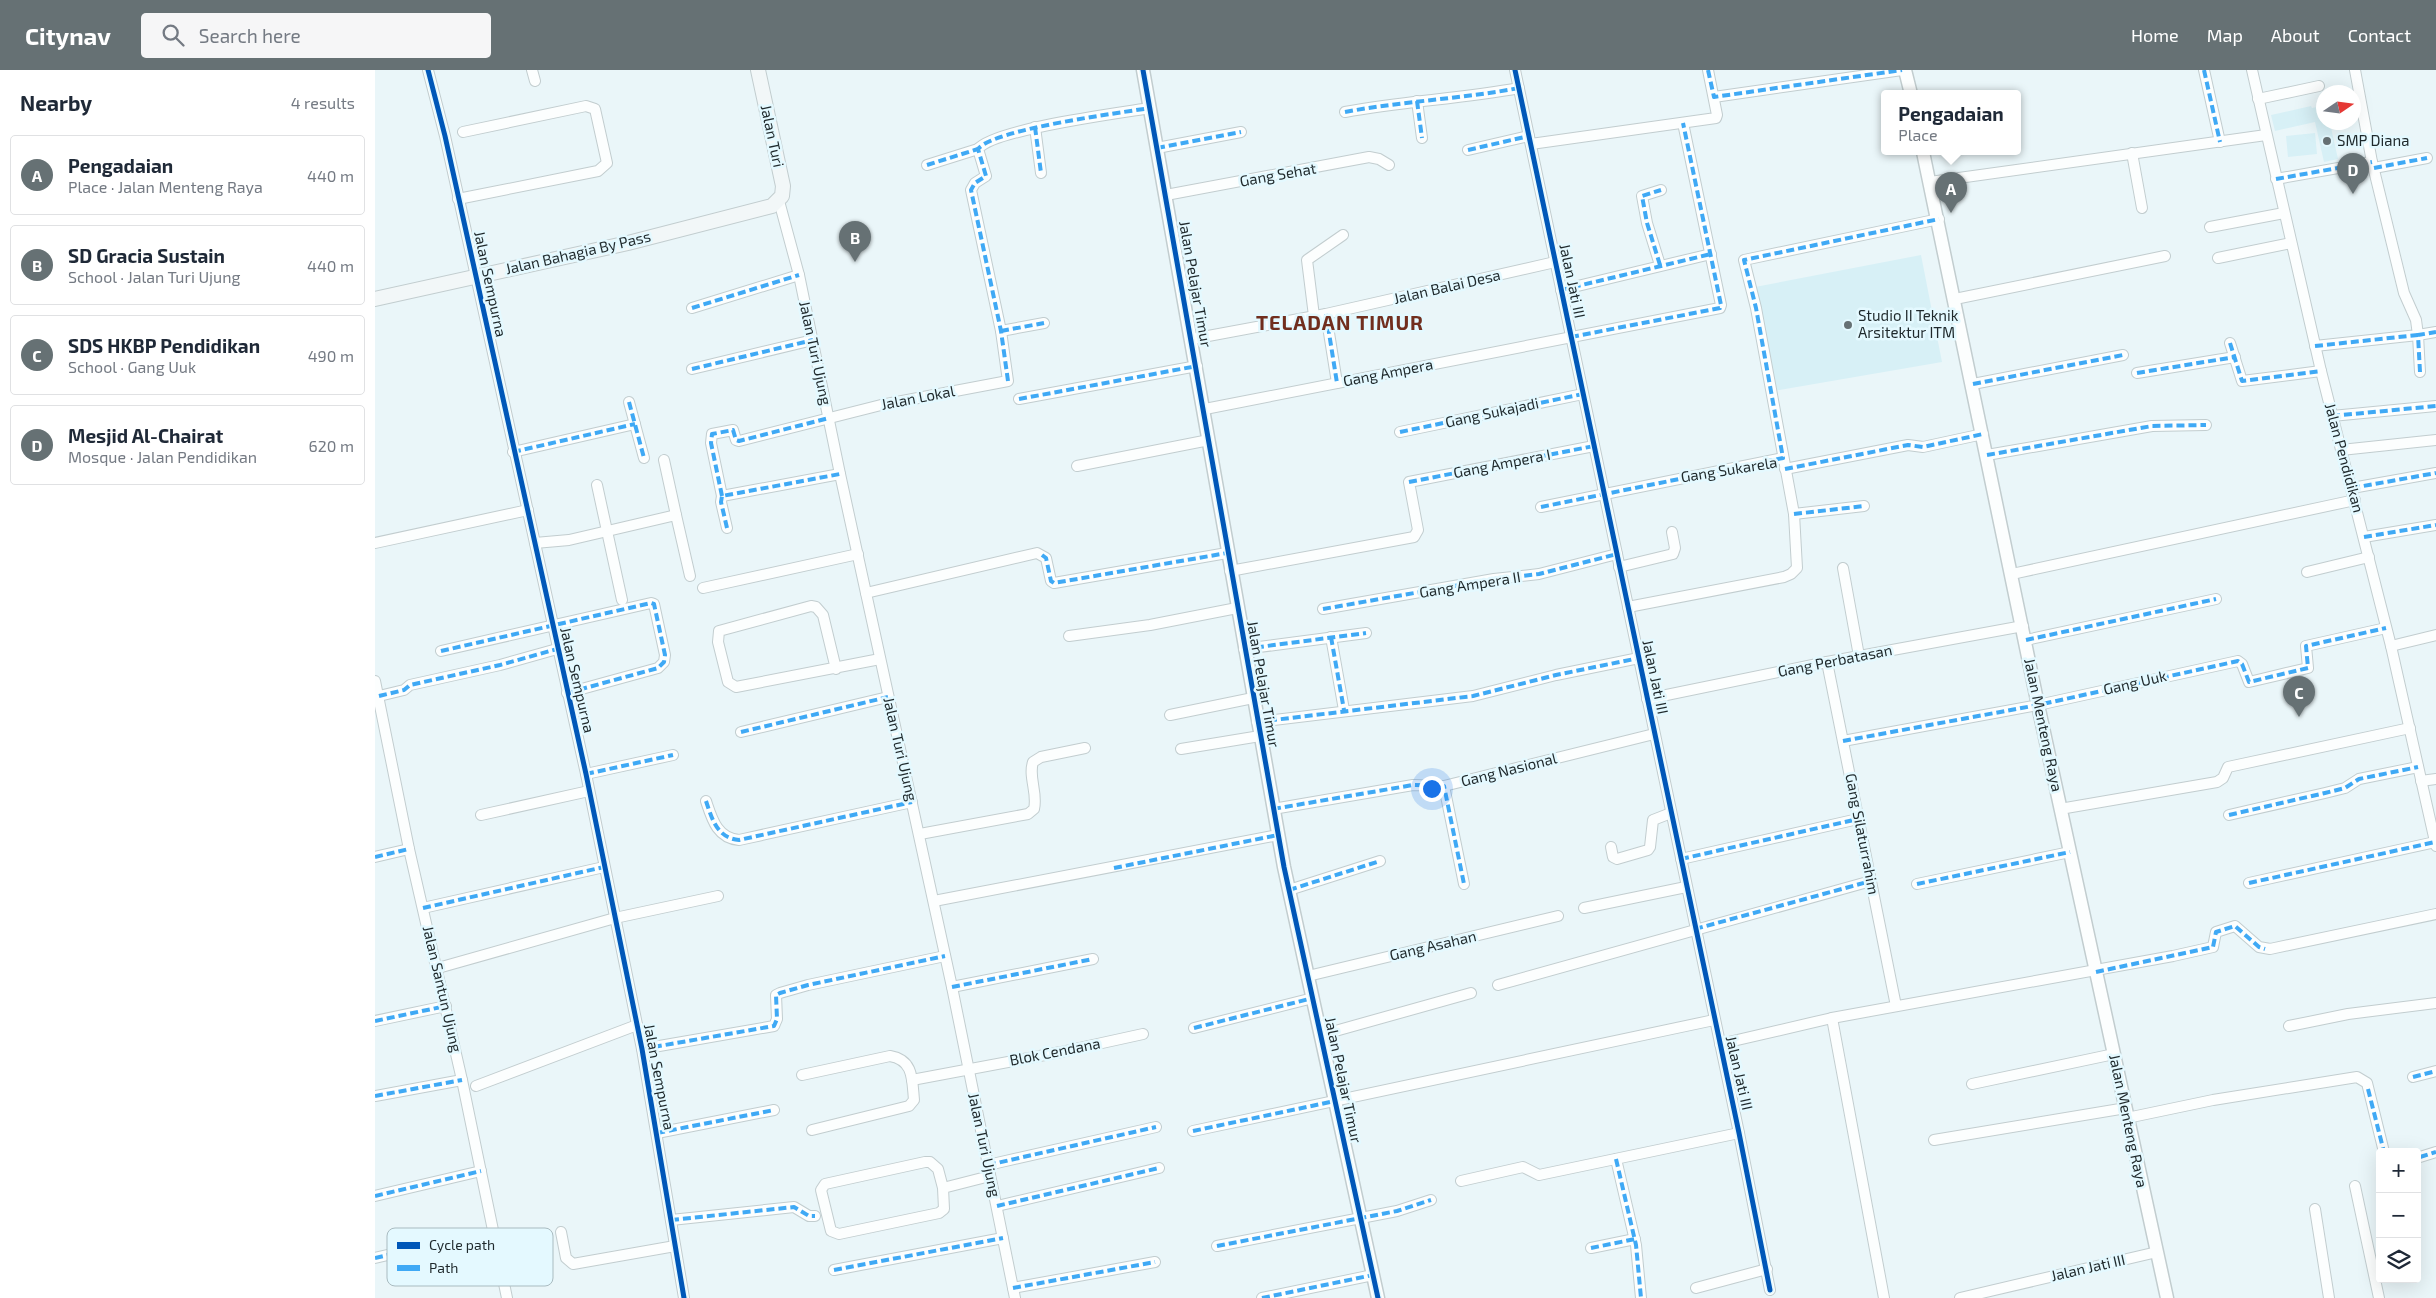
<!DOCTYPE html>
<html lang="en">
<head>
<meta charset="utf-8">
<style>
	:root { --surface:#fff; --page:#f6f6f7; --text:#1f2937; --muted:#747a83; --line:#e0e1e3; --accent:#667174 }
	body { margin:0; font-family:"Exo 2",sans-serif; background:var(--page); color:var(--text) }
	.controls { position:absolute; right:15px; bottom:15px; display:grid; overflow:hidden; border-radius:5px; box-shadow:0 5px 20px #0002 }
	.controls button { width:45px; height:45px; display:grid; place-items:center; padding:0; border:0; border-bottom:1px solid var(--line); background:var(--surface); color:var(--text); font:25px sans-serif }
	.compass { position:absolute; left:1941px; top:15px; width:45px; height:45px; border-radius:50%; background:var(--surface); box-shadow:0 5px 20px #0002; rotate:77deg }
	.you { position:absolute; left:1056px; top:718px; width:18px; height:18px; margin:-12px; border:4px solid #fff; border-radius:50%; background:#1a73e8; box-shadow:0 0 0 8px #1a73e833 }
	.badge { display:grid; place-items:center; width:32px; height:32px; border-radius:50%; background:var(--accent); color:#fff; font-size:16px; font-weight:700 }
	.pin { position:absolute; translate:-50% -41px; filter:drop-shadow(0 1px 2px #0008) }
	.pin::after { content:''; position:absolute; top:26px; width:18px; height:15px; background:inherit; clip-path:polygon(0 0,100% 0,50% 100%) }
	.popup { position:absolute; left:1506px; top:20px; width:140px; height:65px; box-sizing:border-box; display:grid; place-content:center; border-radius:5px; background:var(--surface); filter:drop-shadow(0 1px 4px #0005); font-size:16px; white-space:nowrap; color:var(--muted) }
	.popup b { font-size:19px; color:var(--text) }
	.popup::after { content:''; position:absolute; left:50%; top:100%; margin-left:-10px; border:10px solid transparent; border-top-color:var(--surface) }
	.list { margin:0; padding:0; list-style:none }
	h2 { display:flex; justify-content:space-between; align-items:center; height:65px; margin:0; padding:0 20px; font-size:21px }
	h2 small { font-size:16px; font-weight:400; color:var(--muted) }
	.list li { display:grid; grid-template-columns:32px 1fr auto; gap:15px; align-items:center; box-sizing:border-box; height:80px; margin:0 10px 10px; padding:0 10px; border:1px solid var(--line); border-radius:5px }
	.list b { display:block; font-size:19px; white-space:nowrap }
	.list p { margin:0; font-size:16px; white-space:nowrap; color:var(--muted) }
	.list em { font-size:16px; font-style:normal; color:var(--muted) }
	.icon { flex:none; width:28px; height:28px; fill:none; stroke:currentColor; stroke-width:2; stroke-linecap:round; stroke-linejoin:round }
	.map { position:relative; flex:none; width:2061px; height:1228px; overflow:hidden }
	header { display:flex; align-items:center; gap:30px; box-sizing:border-box; height:70px; padding:0 25px; background:var(--accent); color:#fff }
	header strong { font-size:24px }
	nav { display:flex; gap:28px; margin-inline-start:auto; font-size:18px }
	.search { width:350px; height:45px; background:var(--page); display:flex; align-items:center; gap:12px; box-sizing:border-box; padding:0 18px; border-radius:5px; color:var(--muted); font-size:19px }
	main { display:flex }
	aside { flex:1; background:var(--surface) }
	.map>svg:first-child { display:block }
</style>
</head>
<body>
<header>
<strong>Citynav</strong>
<div class="search"><svg class="icon" aria-label="search" viewBox="0 0 24 24"><circle cx="10" cy="10" r="6"/><path d="M15 15l6 6"/></svg>Search here</div>
<nav><a>Home</a><a>Map</a><a>About</a><a>Contact</a></nav>
</header>
<main>
<aside>
<h2>Nearby<small>4 results</small></h2>
<ul class="list">
<li><span class="badge">A</span><div><b>Pengadaian</b><p>Place · Jalan Menteng Raya</p></div><em>440 m</em></li>
<li><span class="badge">B</span><div><b>SD Gracia Sustain</b><p>School · Jalan Turi Ujung</p></div><em>440 m</em></li>
<li><span class="badge">C</span><div><b>SDS HKBP Pendidikan</b><p>School · Gang Uuk</p></div><em>490 m</em></li>
<li><span class="badge">D</span><div><b>Mesjid Al-Chairat</b><p>Mosque · Jalan Pendidikan</p></div><em>620 m</em></li>
</ul>
</aside>
<div class="map">
<svg width="2061" height="1228" viewBox="0 0 2061 1228">
	<rect width="100%" height="100%" fill="#eaf6f9"/>
	<g fill="#d7f0f6">
		<path d="M1936,36l1,2 11,-2v16l7,1 8,36 -14,3 -9,-40 -40,9 -4,-16z"/>
		<path d="M1940,63l2,21 -29,3 -2,-21z"/>
		<path d="M1546,185l21,107 -169,29 -18,-104z"/>
	</g>
	<g fill="none" stroke-linecap="round" stroke-linejoin="round">
		<g stroke="#c2cdcf" stroke-width="12">
			<g id="minor">
				<path d="M53,0l17,66 141,638 56,275 42,249"/>
				<path d="M157,0l3,11"/>
				<path d="M1140,0l224,1063 31,157"/>
				<path d="M1829,0l16,72"/>
				<path d="M1877,0l69,301 70,275 45,200"/>
				<path d="M1339,27l188,-27"/>
				<path d="M1883,29l61,-13"/>
				<path d="M1042,31l5,37"/>
				<path d="M970,42c58,-11 116,-13 174,-24"/>
				<path d="M660,57l6,46"/>
				<path d="M1156,74l185,-26 1,-3 -9,-45"/>
				<path d="M782,78l84,-16"/>
				<path d="M1093,80l61,-14"/>
				<path d="M1757,83l10,55"/>
				<path d="M552,95l51,-16"/>
				<path d="M1999,98l53,-10"/>
				<path d="M1901,109l96,-17"/>
				<path d="M1555,112l336,-47"/>
				<path d="M791,125l203,-38 10,2 10,6"/>
				<path d="M83,129l140,-28 9,-8 -12,-54 -9,-3 -123,26"/>
				<path d="M404,131l20,74 41,199 112,513 63,311"/>
				<path d="M1835,157l74,-14"/>
				<path d="M1843,188l73,-15"/>
				<path d="M1285,195l-13,-42 -5,-27 19,-6"/>
				<path d="M1186,220l150,-36"/>
				<path d="M1580,229l210,-43"/>
				<path d="M317,238l107,-33"/>
				<path d="M951,244l11,69"/>
				<path d="M939,246l-7,-56 36,-25"/>
				<path d="M626,261l43,-8"/>
				<path d="M817,269l134,-25 229,-52"/>
				<path d="M1855,273l12,38 79,-10"/>
				<path d="M1940,276l103,-11 -2,-15 -12,-27 -32,-131 -17,-92"/>
				<path d="M317,299l121,-29"/>
				<path d="M2045,302l-2,-37 18,-3"/>
				<path d="M1762,303l98,-16"/>
				<path d="M1598,314l150,-29"/>
				<path d="M644,329l178,-33"/>
				<path d="M254,332l15,56"/>
				<path d="M830,339l515,-101 1,-3 -38,-182"/>
				<path d="M1957,346l104,-10"/>
				<path d="M1025,362l183,-38"/>
				<path d="M1966,380l95,-10"/>
				<path d="M138,382l122,-28"/>
				<path d="M1612,385l165,-29 54,-1"/>
				<path d="M289,390l12,55"/>
				<path d="M702,396l132,-26"/>
				<path d="M1410,399l123,-24 15,2 60,-13"/>
				<path d="M222,415l25,115"/>
				<path d="M1977,418l84,-15"/>
				<path d="M347,426l-11,-53 1,-9 21,-4 3,10 3,1 142,-36 127,-24 -7,-50 -30,-141 4,-7 11,-7 -8,-27c16,-20 141,-36 172,-41"/>
				<path d="M1166,437l242,-49"/>
				<path d="M1419,444l70,-8"/>
				<path d="M352,458l-6,-26 1,-6 118,-22"/>
				<path d="M1989,467l72,-12"/>
				<path d="M0,473l153,-33"/>
				<path d="M160,473l34,-3 107,-25 14,61"/>
				<path d="M1244,497l54,-13 2,-6 -3,-16"/>
				<path d="M1468,498l16,88"/>
				<path d="M855,501l184,-34 4,-7 -9,-48 185,-36"/>
				<path d="M1932,502l62,-15"/>
				<path d="M1637,504l343,-74"/>
				<path d="M328,518l155,-34"/>
				<path d="M491,523l171,-40 9,5 5,23 3,2 173,-30"/>
				<path d="M1253,537l156,-30 7,-3 6,-6 -3,-54 -38,-206 -12,-48 195,-41"/>
				<path d="M948,539l171,-30 45,-5 78,-20"/>
				<path d="M694,566l81,-11 87,-17"/>
				<path d="M956,567l13,73"/>
				<path d="M1651,570l190,-41"/>
				<path d="M2016,576l45,-11"/>
				<path d="M869,579l122,-16"/>
				<path d="M66,581l210,-48 3,1 11,51 -1,7 -6,6 -91,25"/>
				<path d="M1452,592l69,344"/>
				<path d="M461,599l-13,-54 -7,-8 -5,-1 -92,25 -1,11 10,40 8,5 144,-28"/>
				<path d="M0,611l34,168 53,231 45,218"/>
				<path d="M4,626l25,-6 6,-5 90,-20 57,-16"/>
				<path d="M1272,629l180,-37 196,-36"/>
				<path d="M795,645l83,-17"/>
				<path d="M882,652l216,-26 83,-21 83,-17"/>
				<path d="M366,662l147,-35"/>
				<path d="M1468,671l195,-36 200,-44 4,3 7,18 59,-14 -2,-22 80,-18"/>
				<path d="M806,679l79,-13"/>
				<path d="M211,704l87,-19"/>
				<path d="M2046,711l15,-2"/>
				<path d="M1069,716l20,98"/>
				<path d="M331,731c6,18 11,37 33,39l173,-38"/>
				<path d="M898,739l140,-24 31,1 210,-52"/>
				<path d="M1685,739l157,-27 6,-4 5,-11 182,-39"/>
				<path d="M106,745l108,-24"/>
				<path d="M1854,745l96,-22 20,-5 14,-9 59,-12"/>
				<path d="M545,764l108,-20 6,-5c4,-16 -6,-32 -1,-47l8,-5 44,-9"/>
				<path d="M1236,777l2,10 4,2 31,-9 2,-3 3,-27 18,-7"/>
				<path d="M0,787l34,-8"/>
				<path d="M1306,789l177,-40"/>
				<path d="M1874,813l186,-41"/>
				<path d="M1542,814l153,-32"/>
				<path d="M914,820l91,-29"/>
				<path d="M559,831l344,-66"/>
				<path d="M48,838l181,-41"/>
				<path d="M1209,838l102,-21"/>
				<path d="M63,898l177,-50 103,-22"/>
				<path d="M933,906l250,-60"/>
				<path d="M1123,915l373,-104"/>
				<path d="M577,917l141,-28"/>
				<path d="M1457,948l52,280"/>
				<path d="M0,951l71,-15"/>
				<path d="M1914,956l59,-12 88,-11"/>
				<path d="M819,958l119,-30"/>
				<path d="M946,965l150,-42"/>
				<path d="M1345,974l112,-26 341,-62 40,-9 3,-15 19,-6 24,21 11,2 166,-35"/>
				<path d="M267,979l132,-23 3,-7 -1,-24 4,-2 28,-8 137,-29"/>
				<path d="M427,1005l88,-19c24,4 22,24 24,44l-5,6 -97,24"/>
				<path d="M2038,1007l23,-6"/>
				<path d="M537,1010l149,-28 82,-18"/>
				<path d="M1597,1014l142,-30"/>
				<path d="M101,1016l161,-61"/>
				<path d="M0,1026l87,-16"/>
				<path d="M1752,1048l86,-18 144,-23 10,6 17,69"/>
				<path d="M818,1061l521,-111"/>
				<path d="M282,1063l117,-23"/>
				<path d="M1559,1070l192,-32"/>
				<path d="M2045,1087l16,-5"/>
				<path d="M1241,1089l20,86 5,53"/>
				<path d="M613,1095l168,-38"/>
				<path d="M1086,1111l62,-14 16,8 200,-42"/>
				<path d="M1980,1116l24,112"/>
				<path d="M568,1118l-5,-19 -8,-7h-5l-100,22 -4,6 10,41 8,3 100,-21 5,-4 -1,-21 47,-12"/>
				<path d="M0,1126l106,-25"/>
				<path d="M622,1136l162,-38"/>
				<path d="M1940,1139l14,89"/>
				<path d="M296,1150l123,-13 15,9h6"/>
				<path d="M186,1162l5,26 7,6 102,-18"/>
				<path d="M842,1176l180,-35 34,-11"/>
				<path d="M1216,1178l44,-9"/>
				<path d="M0,1188l69,-16"/>
				<path d="M459,1200l169,-32"/>
				<path d="M638,1218l142,-26"/>
				<path d="M1321,1218l71,-19"/>
				<path d="M887,1228l111,-23"/>
				<path d="M1585,1228l197,-46"/>
			</g>
		</g>
		<g stroke="#c2cdcf" stroke-width="15">
			<g id="tertiary">
				<path d="M768,0l141,797 94,431"/>
				<path d="M1530,0l6,24"/>
				<path d="M1548,82l115,553 129,593"/>
			</g>
		</g>
		<g stroke="#c2cdcf" stroke-width="16">
			<path id="secondary" d="M0,229l253,-56 144,-37 10,-10 1,-10 -25,-116"/>
		</g>
		<use href="#minor" stroke="#fcfefe" stroke-width="10"/>
		<use href="#tertiary" stroke="#fcfefe" stroke-width="12"/>
		<use href="#secondary" stroke="#f2f7f8" stroke-width="14"/>
		<g stroke="#3fa9f5" stroke-width="4" stroke-dasharray="8 4" stroke-linecap="butt">
			<path d="M1333,0l6,27 188,-27"/>
			<path d="M1829,0l16,72"/>
			<path d="M1042,31l5,37"/>
			<path d="M970,42c58,-11 116,-13 174,-24"/>
			<path d="M660,57l6,46"/>
			<path d="M782,78l84,-16"/>
			<path d="M1093,80l61,-14"/>
			<path d="M552,95l51,-16"/>
			<path d="M1999,98l53,-10"/>
			<path d="M1901,109l96,-17"/>
			<path d="M1285,195l-13,-42 -5,-27 19,-6"/>
			<path d="M1186,220l150,-36"/>
			<path d="M317,238l107,-33"/>
			<path d="M951,244l11,69"/>
			<path d="M626,261l43,-8"/>
			<path d="M1196,267l149,-29 1,-3 -38,-182"/>
			<path d="M1855,273l12,38 79,-10"/>
			<path d="M1940,276l103,-11"/>
			<path d="M317,299l121,-29"/>
			<path d="M2045,302l-2,-37 18,-3"/>
			<path d="M1762,303l98,-16"/>
			<path d="M633,311l-7,-50 -30,-141 4,-7 11,-7 -8,-27c16,-20 141,-36 172,-41"/>
			<path d="M1598,314l150,-29"/>
			<path d="M644,329l178,-33"/>
			<path d="M254,332l15,56"/>
			<path d="M1957,346l104,-10"/>
			<path d="M1025,362l183,-38"/>
			<path d="M138,382l122,-28"/>
			<path d="M1612,385l165,-29 54,-1"/>
			<path d="M1410,399l123,-24 15,2 60,-13"/>
			<path d="M1034,412l185,-36"/>
			<path d="M1977,418l84,-15"/>
			<path d="M347,426l-11,-53 1,-9 21,-4 3,10 3,1 90,-23"/>
			<path d="M1166,437l242,-49 -27,-150 -12,-48 195,-41"/>
			<path d="M1419,444l70,-8"/>
			<path d="M352,458l-6,-26 1,-6 118,-22"/>
			<path d="M1989,467l72,-12"/>
			<path d="M667,485l4,3 5,23 3,2 173,-30"/>
			<path d="M948,539l171,-30 45,-5 78,-20"/>
			<path d="M956,567l13,73"/>
			<path d="M1651,570l190,-41"/>
			<path d="M869,579l122,-16"/>
			<path d="M66,581l210,-48 3,1 11,51 -1,7 -6,6 -91,25"/>
			<path d="M4,626l25,-6 6,-5 90,-20 57,-16"/>
			<path d="M882,652l216,-26 83,-21 83,-17"/>
			<path d="M366,662l147,-35"/>
			<path d="M1468,671l195,-36 200,-44 4,3 7,18 59,-14 -2,-22 80,-18"/>
			<path d="M211,704l87,-19"/>
			<path d="M331,731c6,18 11,37 33,39l173,-38"/>
			<path d="M898,739l140,-24 31,1 20,98"/>
			<path d="M1854,745l96,-22 20,-5 14,-9 59,-12"/>
			<path d="M0,787l34,-8"/>
			<path d="M1306,789l177,-40"/>
			<path d="M739,798l164,-33"/>
			<path d="M1874,813l186,-41"/>
			<path d="M1542,814l153,-32"/>
			<path d="M914,820l91,-29"/>
			<path d="M48,838l181,-41"/>
			<path d="M1320,859l176,-48"/>
			<path d="M1721,902l117,-25 3,-15 19,-6 24,21 6,2"/>
			<path d="M577,917l141,-28"/>
			<path d="M0,951l71,-15"/>
			<path d="M819,958l119,-30"/>
			<path d="M267,979l132,-23 3,-7 -1,-24 4,-2 28,-8 137,-29"/>
			<path d="M2038,1007l23,-6"/>
			<path d="M1993,1019l16,63"/>
			<path d="M0,1026l87,-16"/>
			<path d="M818,1061l142,-30"/>
			<path d="M282,1063l117,-23"/>
			<path d="M2045,1087l16,-5"/>
			<path d="M1241,1089l20,86 5,53"/>
			<path d="M613,1095l168,-38"/>
			<path d="M0,1126l106,-25"/>
			<path d="M622,1136l162,-38"/>
			<path d="M296,1150l123,-13 15,9h6"/>
			<path d="M842,1176l180,-35 34,-11"/>
			<path d="M1216,1178l44,-9"/>
			<path d="M0,1188l69,-16"/>
			<path d="M459,1200l169,-32"/>
			<path d="M638,1218l142,-26"/>
			<path d="M887,1228l111,-23"/>
		</g>
		<g stroke="#e4f9ff" stroke-width="8">
			<g id="cycleway">
				<path d="M53,0l17,66 141,638 56,275 42,249"/>
				<path d="M768,0l141,797 94,431"/>
				<path d="M1140,0l224,1063 31,157"/>
			</g>
		</g>
		<use href="#cycleway" stroke="#0057b8" stroke-width="5"/>
	</g>
	<g fill="#667174" stroke="#e4f9ff" stroke-width="2">
		<circle cx="1952" cy="71" r="5"/>
		<circle cx="1473" cy="255" r="5"/>
	</g>
	<g text-anchor="middle" stroke-width="5" stroke-linejoin="round" paint-order="stroke">
		<g font-size="15" fill="#1f292c" stroke="#e4f9ff">
			<text transform="translate(397 66) rotate(78)" y="5">Jalan Turi</text>
			<text transform="translate(903 105) rotate(-10)" y="5">Gang Sehat</text>
			<text transform="translate(203 183) rotate(-13)" y="5">Jalan Bahagia By Pass</text>
			<text transform="translate(1197 211) rotate(78)" y="5">Jalan Jati III</text>
			<text transform="translate(115 214) rotate(78)" y="5">Jalan Sempurna</text>
			<text transform="translate(820 214) rotate(80)" y="5">Jalan Pelajar Timur</text>
			<text transform="translate(1072 217) rotate(-13)" y="5">Jalan Balai Desa</text>
			<text transform="translate(440 283) rotate(78)" y="5">Jalan Turi Ujung</text>
			<text transform="translate(1013 303) rotate(-11)" y="5">Gang Ampera</text>
			<text transform="translate(543 328) rotate(-11)" y="5">Jalan Lokal</text>
			<text transform="translate(1117 343) rotate(-12)" y="5">Gang Sukajadi</text>
			<text transform="translate(1969 388) rotate(75)" y="5">Jalan Pendidikan</text>
			<text transform="translate(1127 394) rotate(-11)" y="5">Gang Ampera I</text>
			<text transform="translate(1354 400) rotate(-9)" y="5">Gang Sukarela</text>
			<text transform="translate(1095 515) rotate(-9)" y="5">Gang Ampera II</text>
			<text transform="translate(1460 591) rotate(-11)" y="5">Gang Perbatasan</text>
			<text transform="translate(1280 607) rotate(78)" y="5">Jalan Jati III</text>
			<text transform="translate(202 610) rotate(77)" y="5">Jalan Sempurna</text>
			<text transform="translate(1760 613) rotate(-13)" y="5">Gang Uuk</text>
			<text transform="translate(888 614) rotate(80)" y="5">Jalan Pelajar Timur</text>
			<text transform="translate(1668 655) rotate(78)" y="5">Jalan Menteng Raya</text>
			<text transform="translate(525 679) rotate(77)" y="5">Jalan Turi Ujung</text>
			<text transform="translate(1134 700) rotate(-14)" y="5">Gang Nasional</text>
			<text transform="translate(1487 764) rotate(79)" y="5">Gang Silaturrahim</text>
			<text transform="translate(1058 876) rotate(-13)" y="5">Gang Asahan</text>
			<text transform="translate(67 919) rotate(77)" y="5">Jalan Santun Ujung</text>
			<text transform="translate(680 982) rotate(-11)" y="5">Blok Cendana</text>
			<text transform="translate(1364 1003) rotate(77)" y="5">Jalan Jati III</text>
			<text transform="translate(284 1007) rotate(79)" y="5">Jalan Sempurna</text>
			<text transform="translate(968 1010) rotate(78)" y="5">Jalan Pelajar Timur</text>
			<text transform="translate(1753 1051) rotate(78)" y="5">Jalan Menteng Raya</text>
			<text transform="translate(609 1075) rotate(78)" y="5">Jalan Turi Ujung</text>
			<text transform="translate(1713 1198) rotate(-13)" y="5">Jalan Jati III</text>
		</g>
		<g font-size="15" fill="#1f292c" stroke="#e4f9ff" text-anchor="start">
			<text x="1962" y="76">SMP Diana</text>
			<text x="1483" y="251">Studio II Teknik<tspan x="1483" dy="17">Arsitektur ITM</tspan></text>
		</g>
		<g font-size="20" font-weight="bold" letter-spacing="1" fill="#712e1e" stroke="#e4f9ff">
			<text x="965" y="260">TELADAN TIMUR</text>
		</g>
	</g>
	<rect x="12" y="1158" width="166" height="58" rx="8" fill="#e4f9ff" stroke="#a9bbc0" stroke-width="1"/>
	<rect x="22" y="1172" width="23" height="7" fill="#0057b8"/>
	<rect x="22" y="1195" width="23" height="6" fill="#3fa9f5"/>
	<g font-size="14" fill="#1f292c">
		<text x="54" y="1180">Cycle path</text>
		<text x="54" y="1203">Path</text>
	</g>
</svg>
<div class="controls">
<button>+</button>
<button>−</button>
<button><svg class="icon" aria-label="layers" viewBox="0 0 24 24"><path d="M12 4l9 5-9 5-9-5zM3 14l9 5 9-5"/></svg></button>
</div>
<svg class="compass" viewBox="-18 -18 36 36"><path d="M0-13l5 13h-10z" fill="#e53935"/><path d="M0 13l5-13h-10z" fill="#747a83"/></svg>
<div class="you"></div>
<div class="pin badge" style="left:1576px;top:143px">A</div>
<div class="popup"><b>Pengadaian</b>Place</div>
<div class="pin badge" style="left:480px;top:192px">B</div>
<div class="pin badge" style="left:1924px;top:647px">C</div>
<div class="pin badge" style="left:1978px;top:124px">D</div>
</div>
</main>
</body>
</html>
